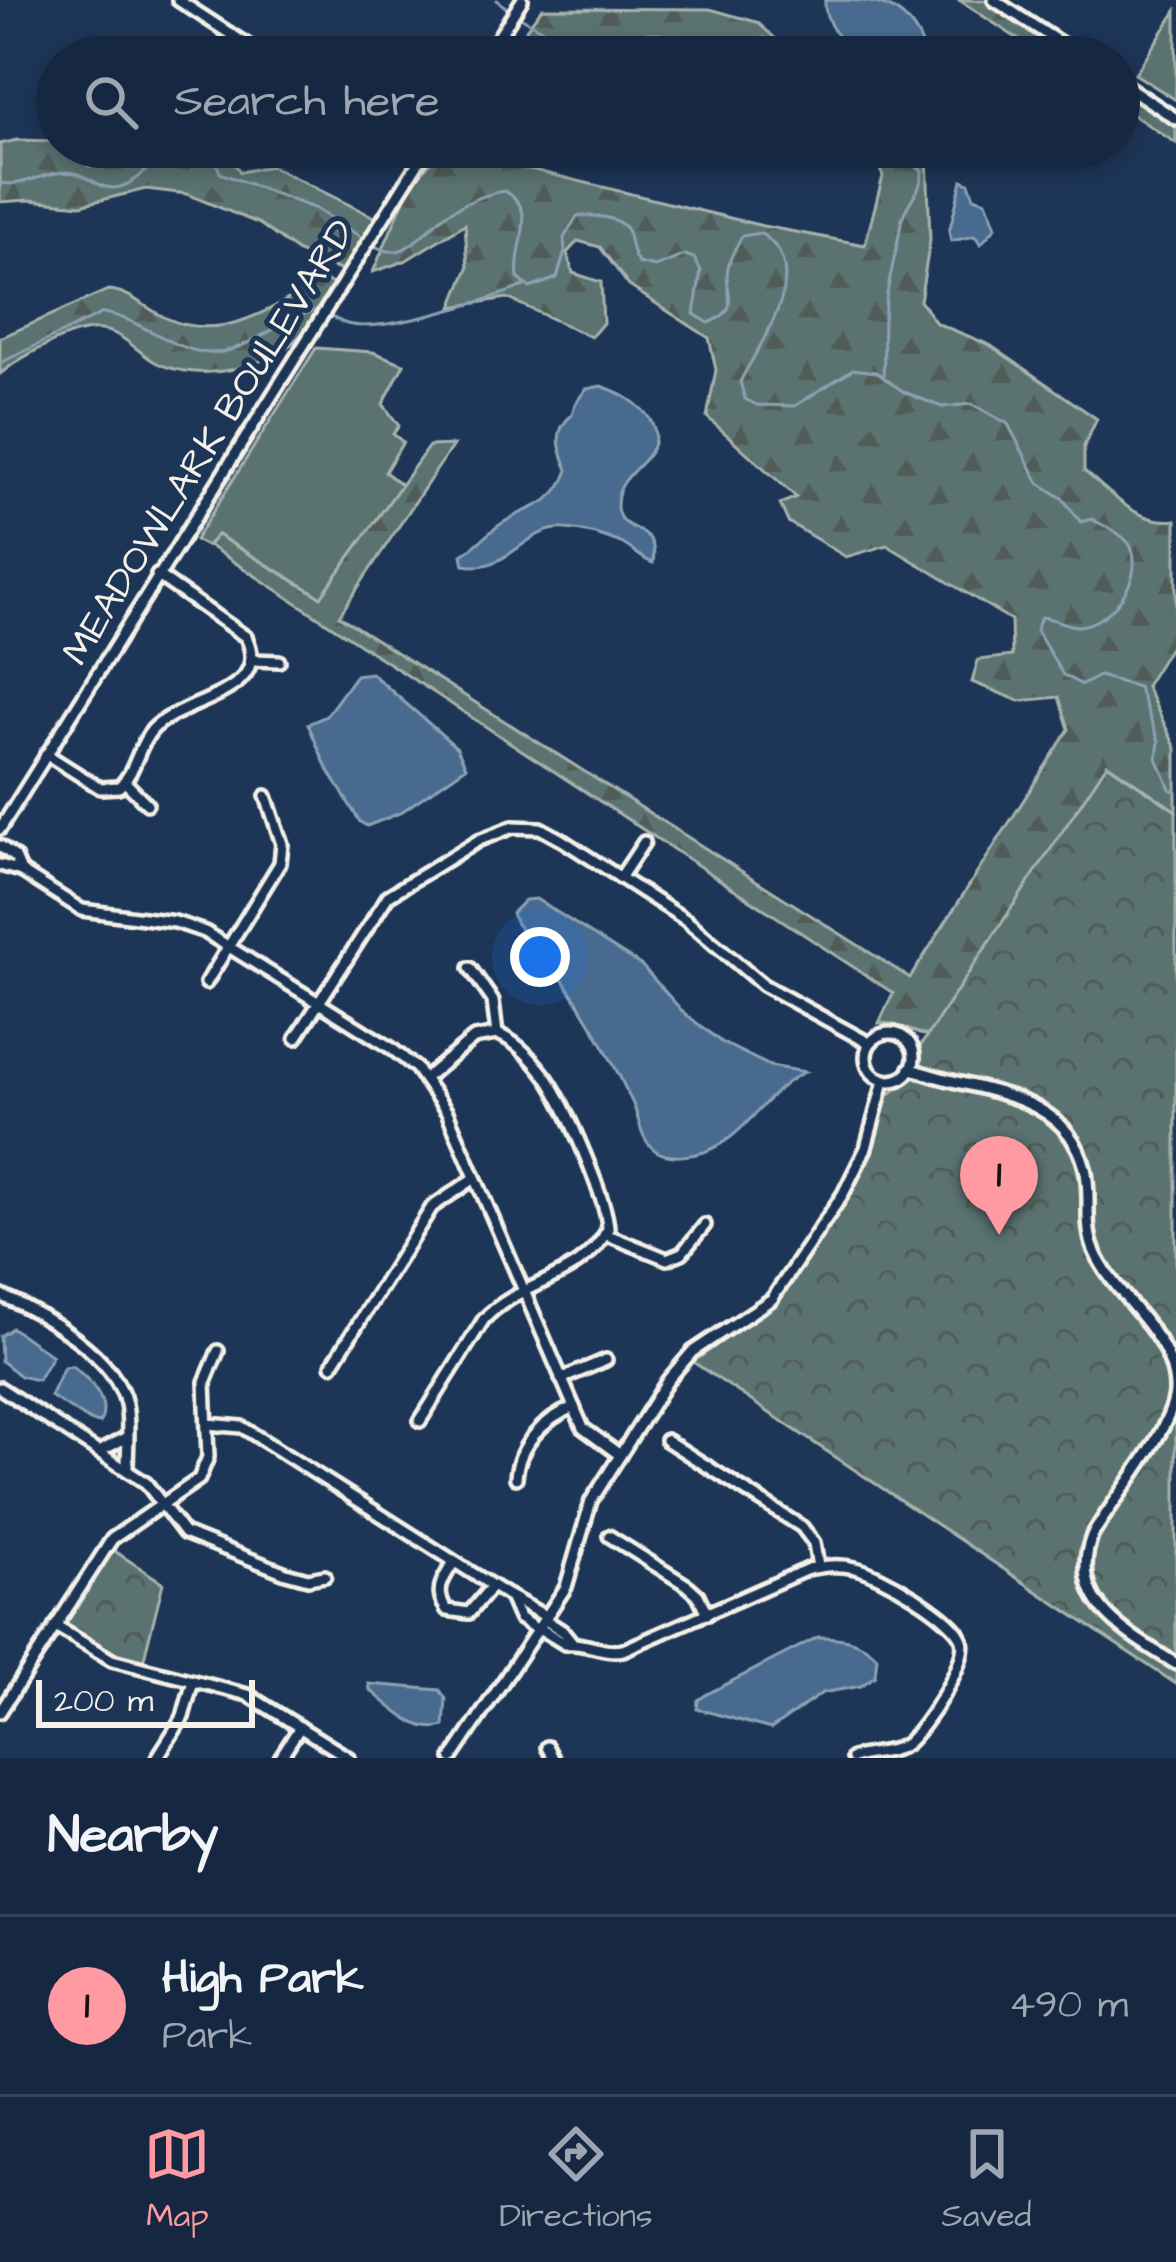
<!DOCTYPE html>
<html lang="en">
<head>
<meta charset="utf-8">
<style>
	:root { --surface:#162841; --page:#1f3048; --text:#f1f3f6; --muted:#9ea6b1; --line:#35445a; --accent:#ff9aa2 }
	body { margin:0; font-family:"Architects Daughter",sans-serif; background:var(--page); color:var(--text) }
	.scale { position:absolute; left:36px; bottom:30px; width:219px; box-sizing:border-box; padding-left:12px; border:6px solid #f4f1e8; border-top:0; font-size:33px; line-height:42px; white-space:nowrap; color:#f4f1e8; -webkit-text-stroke:9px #1d3557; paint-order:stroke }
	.you { position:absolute; left:540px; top:957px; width:42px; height:42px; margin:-30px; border:9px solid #fff; border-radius:50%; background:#1a73e8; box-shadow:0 0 0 18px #1a73e833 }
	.badge { display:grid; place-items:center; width:78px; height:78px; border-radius:50%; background:var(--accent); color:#111; font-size:39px; font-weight:700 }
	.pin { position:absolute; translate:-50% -99px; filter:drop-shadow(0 3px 6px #0008) }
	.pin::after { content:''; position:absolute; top:63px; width:42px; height:36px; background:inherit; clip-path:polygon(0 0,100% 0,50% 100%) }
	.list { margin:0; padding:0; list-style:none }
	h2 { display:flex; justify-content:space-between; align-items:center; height:156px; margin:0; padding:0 48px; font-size:51px }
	h2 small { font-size:39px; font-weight:400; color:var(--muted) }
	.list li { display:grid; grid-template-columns:78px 1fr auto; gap:36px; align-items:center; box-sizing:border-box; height:180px; padding:0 48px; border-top:3px solid var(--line) }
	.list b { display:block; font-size:45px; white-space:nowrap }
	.list p { margin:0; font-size:39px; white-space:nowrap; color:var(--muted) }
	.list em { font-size:39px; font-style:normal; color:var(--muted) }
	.icon { flex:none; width:66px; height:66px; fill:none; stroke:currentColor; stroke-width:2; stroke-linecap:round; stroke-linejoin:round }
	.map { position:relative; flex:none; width:1176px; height:1758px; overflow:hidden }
	.search { position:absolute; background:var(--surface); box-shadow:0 6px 18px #0003; left:36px; right:36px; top:36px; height:132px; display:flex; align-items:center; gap:30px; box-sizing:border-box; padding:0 42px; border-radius:66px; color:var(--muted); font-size:45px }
	.sheet { height:336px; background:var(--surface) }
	nav { display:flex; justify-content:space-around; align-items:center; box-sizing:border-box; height:168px; border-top:3px solid var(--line); background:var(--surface); font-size:33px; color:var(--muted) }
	nav a { display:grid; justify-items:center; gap:6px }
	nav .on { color:var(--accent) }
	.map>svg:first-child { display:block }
</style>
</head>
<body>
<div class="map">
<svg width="1176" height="1758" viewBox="0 0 1176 1758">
	<defs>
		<pattern id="forest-firs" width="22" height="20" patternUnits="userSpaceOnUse" patternTransform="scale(3)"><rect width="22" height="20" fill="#5a7370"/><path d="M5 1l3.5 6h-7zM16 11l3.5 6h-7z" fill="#515b59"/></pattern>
		<pattern id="park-crowns" width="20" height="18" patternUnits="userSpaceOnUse" patternTransform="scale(3)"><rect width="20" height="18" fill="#5a7370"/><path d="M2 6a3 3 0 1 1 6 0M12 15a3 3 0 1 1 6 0" fill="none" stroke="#515b59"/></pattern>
	</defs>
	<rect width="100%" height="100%" fill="#1d3557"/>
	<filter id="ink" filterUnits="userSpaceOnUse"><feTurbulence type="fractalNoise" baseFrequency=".00833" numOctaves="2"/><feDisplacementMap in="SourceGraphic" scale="24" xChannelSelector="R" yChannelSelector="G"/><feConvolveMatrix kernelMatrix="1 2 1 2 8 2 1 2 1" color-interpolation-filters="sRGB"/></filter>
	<g filter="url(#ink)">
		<g fill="#5a7370" stroke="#a7b2ac" stroke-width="3">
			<path d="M1176,11v89l-41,-26z"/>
			<path d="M316,348l57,4 31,12 -21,40 16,22 -6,8 10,8 -18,30 17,13 -81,112 -103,-62 -12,11 -11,-6z"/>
		</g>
		<g fill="url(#forest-firs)" stroke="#a7b2ac" stroke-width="3">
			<path d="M959,0h25l88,57h-27z"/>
			<path d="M542,8l168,1 47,13 39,35h-211l-49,-6 -10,-22z"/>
			<path d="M1119,88l57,37v18l-57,-37z"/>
			<path d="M17,140l37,1 3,6 19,3 13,16h29l22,-19h84l16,25 31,-6 105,52 -34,53 -44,-19 -38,-28 -73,-30 -41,-5 -65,16 -52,-5 -29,2v-58z"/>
			<path d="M839,147h84l4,6 3,88 -10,60 16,22 54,22 107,74 -13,27v25c29,23 53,54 92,49v118l-30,48 30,62v63l-68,-47 -180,272c-19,-4 -29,-13 -49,-13l14,-30 -685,-448 9,-10 104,62 108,-151 24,-1 -114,171 571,362 159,-249 -10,-32 -40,4 -47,-19 6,-22 34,-4 -1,-36 -124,-75 -41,12 -58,-35 -8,-18 16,-7 -89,-80 9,-47 -7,-32 -80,-52 -29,-39 -22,-6 -11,12 6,20 28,9 2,41 -12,14 -84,-39 -55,9 16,-39 -3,-44 -60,37 -32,11 37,-86 33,-38 320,78 102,19 18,-69 -10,-21 -32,-4z"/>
			<path d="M322,279l13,6c-10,15 -19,33 -31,47 -32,36 -103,52 -147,31 -20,-10 -33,-31 -56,-33 -28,-3 -79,26 -101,44v-36l108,-48c22,1 38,19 58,28 56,26 109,-11 156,-39z"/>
		</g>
		<g fill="url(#park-crowns)" stroke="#a7b2ac" stroke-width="3">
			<path d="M1107,764l69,47v873l-483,-322 81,-58 14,-15 70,-108 30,-86 25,-18 8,-17 -2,-12z"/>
			<path d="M113,1550l50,33 -20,79 -40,-11 -40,-25z"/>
		</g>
		<g fill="#466b8e" stroke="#8ca1b2" stroke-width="3">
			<path d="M825,0c49,0 79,0 98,46l-8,11c-16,0 -38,4 -52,0 -21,-7 -40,-38 -38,-57z"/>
			<path d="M962,180l7,3 5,14 12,4 10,26 -15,17 -6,-8 -24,5 -2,-9z"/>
			<path d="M601,386c30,9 74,39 44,73 -14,16 -28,24 -28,47 1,31 43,14 36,57 -12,-4 -20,-14 -32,-20 -15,-6 -38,-13 -55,-14 -41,-4 -57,45 -102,36l-2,-10c15,-9 25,-22 39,-31 29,-20 53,-15 67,-54 -9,-21 -16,-39 4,-55l3,-11 11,-15z"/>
			<path d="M371,673l86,75 9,19 -66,46 -33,13 -7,-4 -34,-56 -18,-42 18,-8 30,-41z"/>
			<path d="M536,899l106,67 42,47 37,29 49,24 35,6c-40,18 -57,65 -101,80 -13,4 -33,7 -46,0 -17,-9 -18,-31 -25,-48 -29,-62 -68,-131 -117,-180l-4,-11 13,-13z"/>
			<path d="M12,1328l40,28 -14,24 -18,-4 -19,-15 -1,-25z"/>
			<path d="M72,1366c18,14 39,34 28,57l-10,-2 -40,-25 14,-29z"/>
			<path d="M818,1637c24,0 43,3 59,20l-2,19 -14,10 -39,7 -51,36 -74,-20 1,-9 9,-6z"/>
			<path d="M369,1684l71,6 6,9 -2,27c-28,9 -54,-20 -74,-36z"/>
		</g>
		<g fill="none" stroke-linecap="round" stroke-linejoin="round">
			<g stroke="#8ca1b2" stroke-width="3">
				<path d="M497,0l12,10"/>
				<path d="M517,15l53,31 79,-13 84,9 31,-4 6,8 -1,11"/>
				<path d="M207,147l5,3 8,23 96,36 48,30"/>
				<path d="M0,183c26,5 48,-15 75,-10 17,4 27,19 45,14 22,-6 34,-29 53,-40"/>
				<path d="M372,244c35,24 52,-18 79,-33 15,-9 37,-18 54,-20 36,21 8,54 13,87l12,10 27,-10 8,-27 -1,-13 13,-22c17,-1 47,0 52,19 3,12 2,17 9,28l17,4 30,-12 9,3 7,13 -7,43 15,9c31,-13 18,-25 18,-49 1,-15 9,-26 15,-38l18,-3c57,36 1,107 -20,149l5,17 12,6 38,1 58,-37 23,3 28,20 38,15 30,-3 36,20 31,59 23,15 19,24 11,-3c11,7 33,15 39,28 14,31 -21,78 -53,79 -11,0 -24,-8 -37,-9l-5,13 27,45 19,10 17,-9 39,11 21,54 -2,17 13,31 6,3"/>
				<path d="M329,316c6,2 11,6 18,8 34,10 142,-24 177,-38"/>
				<path d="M0,363l103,-50c37,5 71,39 108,40 35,0 71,-35 106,-43"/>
				<path d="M883,375c2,-22 -1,-45 2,-67 3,-29 12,-56 16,-85 3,-20 22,-31 21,-52l-29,-24"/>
			</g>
			<g stroke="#f4f1e8" stroke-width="18">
				<g id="minor">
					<path d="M178,0l88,57"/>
					<path d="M994,0l88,57"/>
					<path d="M486,57l36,-57"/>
					<path d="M1119,81l57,38"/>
					<path d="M404,147l17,12"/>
					<path d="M252,660l27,1"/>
					<path d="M46,754l54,34 19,-1c17,-15 18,-40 33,-57 28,-31 122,-35 94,-93l-89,-62"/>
					<path d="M125,782l22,22"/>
					<path d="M0,829l428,-682"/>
					<path d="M0,846l15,11 6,14 -21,-6"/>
					<path d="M21,871l61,39 93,12 30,10 186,116 25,20 31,44 136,316 37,27"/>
					<path d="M620,878l24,-36"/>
					<path d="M470,968l23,33 4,33"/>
					<path d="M206,983l74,-120 2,-19 -16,-48"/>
					<circle cx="890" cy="1057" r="24"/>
					<path d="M296,1038l92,-142 91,-56 34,-13 27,1 22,12 124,80 77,65 106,58"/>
					<path d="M910,1068c61,25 155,20 175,100 7,27 -2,56 9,82 13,31 41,55 60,83 12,16 22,39 21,60 -4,39 -62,106 -83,143 -26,67 37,98 84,128"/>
					<path d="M424,1079l50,-41 23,-4"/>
					<path d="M605,1234l62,25 15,-6 23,-28"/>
					<path d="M0,1295c42,18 116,61 126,109 4,21 1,45 1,66"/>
					<path d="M332,1365l100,-158 43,-29"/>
					<path d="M561,1379l45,-19"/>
					<path d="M0,1388l146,95 38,50 102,40 22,6 17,-3"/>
					<path d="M420,1421l64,-102c37,-39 97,-38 124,-90 0,-27 -44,-127 -61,-151 -12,-16 -31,-38 -50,-44"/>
					<path d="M207,1424l35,3 265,168 38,21"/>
					<path d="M666,1440l136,87 12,16 4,24"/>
					<path d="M99,1452l28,-15"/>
					<path d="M516,1478c2,-33 28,-59 58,-71"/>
					<path d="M609,1536l79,50 10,9 9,19"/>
					<path d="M454,1562c-11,17 -21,29 -7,48l22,3 23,-27"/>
					<path d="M510,1597l9,21 19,12"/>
					<path d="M544,1619l20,13 8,10"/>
					<path d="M55,1626l57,34 136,35 101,63"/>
					<path d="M539,1628l26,16c19,-3 37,10 58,6l185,-81c16,-3 31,-5 47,-1 24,5 100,49 107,72 7,21 -38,90 -56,104 -15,10 -37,8 -54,14"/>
					<path d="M0,1712l112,-173 87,-60 9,-22 -3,-75 13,-31"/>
					<path d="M547,1747l6,11"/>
					<path d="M157,1758l26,-41 10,-36"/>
					<path d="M280,1758l20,-31"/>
					<path d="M452,1758l114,-171 25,-86 77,-121 24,-28 80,-53 71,-105 23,-46 18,-67"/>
				</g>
			</g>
			<use href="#minor" stroke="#1d3557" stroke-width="9"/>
		</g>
	</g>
	<g text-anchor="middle" stroke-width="10" stroke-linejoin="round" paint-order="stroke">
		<g font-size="39" fill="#f4f1e8" stroke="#1d3557">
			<text transform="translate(207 441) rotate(-58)" y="14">MEADOWLARK BOULEVARD</text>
		</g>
	</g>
</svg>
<div class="scale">200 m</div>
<div class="you"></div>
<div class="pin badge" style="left:999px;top:1235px">1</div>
<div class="search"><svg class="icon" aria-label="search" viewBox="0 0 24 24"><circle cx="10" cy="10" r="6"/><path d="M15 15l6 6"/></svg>Search here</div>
</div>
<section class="sheet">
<h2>Nearby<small></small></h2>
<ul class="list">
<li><span class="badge">1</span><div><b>High Park</b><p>Park</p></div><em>490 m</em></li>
</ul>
</section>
<nav>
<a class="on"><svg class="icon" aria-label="map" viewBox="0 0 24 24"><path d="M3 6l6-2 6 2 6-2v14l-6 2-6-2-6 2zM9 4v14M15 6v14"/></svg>Map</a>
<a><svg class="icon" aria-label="directions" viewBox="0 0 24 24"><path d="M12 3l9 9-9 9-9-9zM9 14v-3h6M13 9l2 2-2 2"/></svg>Directions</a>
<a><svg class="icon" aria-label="saved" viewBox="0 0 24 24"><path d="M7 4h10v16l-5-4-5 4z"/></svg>Saved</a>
</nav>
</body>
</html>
